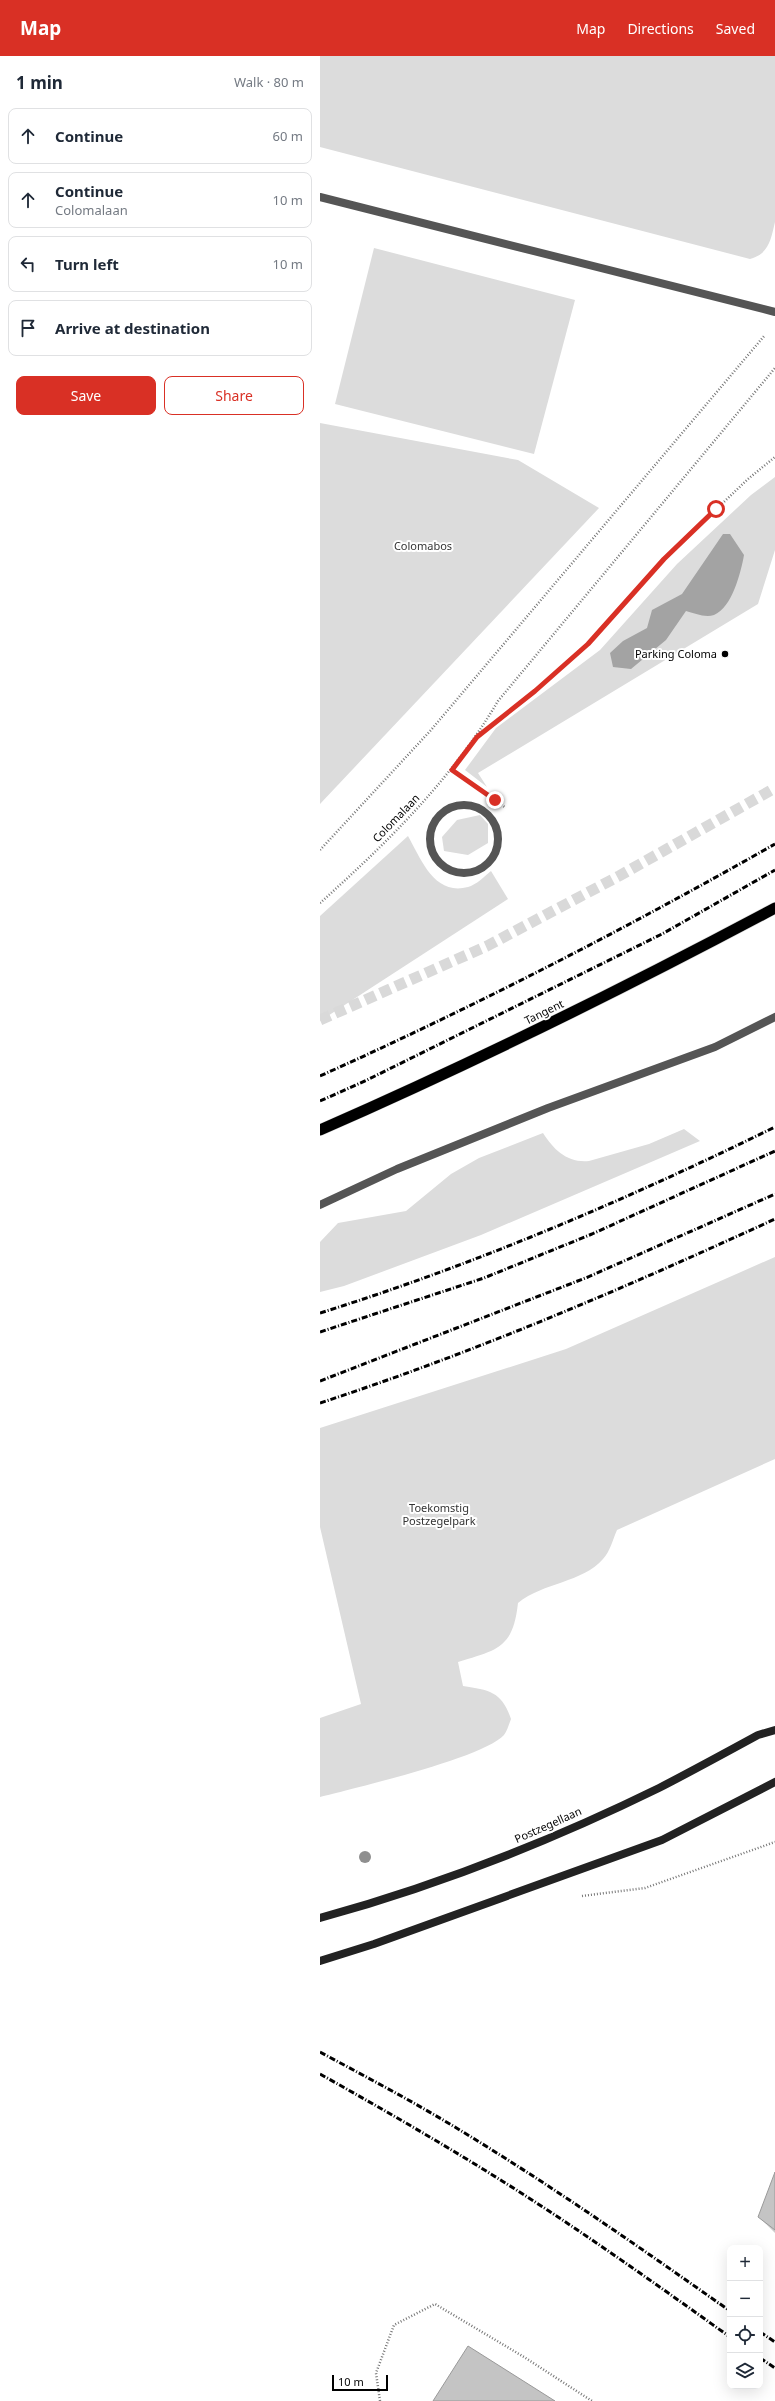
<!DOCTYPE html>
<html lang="en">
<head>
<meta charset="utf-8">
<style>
	:root { --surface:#fff; --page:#f2f2f3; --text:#1f2937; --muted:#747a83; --line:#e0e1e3; --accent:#d93025 }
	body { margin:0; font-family:"Noto Sans",sans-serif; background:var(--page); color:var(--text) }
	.controls { position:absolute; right:12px; bottom:12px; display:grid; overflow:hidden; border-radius:8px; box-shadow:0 4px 16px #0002 }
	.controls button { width:36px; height:36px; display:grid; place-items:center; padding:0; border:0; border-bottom:1px solid var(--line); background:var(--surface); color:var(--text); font:20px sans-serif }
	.scale { position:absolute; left:12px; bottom:10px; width:56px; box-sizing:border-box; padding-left:4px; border:2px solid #000; border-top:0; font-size:11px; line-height:14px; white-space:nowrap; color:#000; -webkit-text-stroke:3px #fff; paint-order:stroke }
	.stop { position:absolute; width:12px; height:12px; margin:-9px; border:3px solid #d93025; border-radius:50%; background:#fff }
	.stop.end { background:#d93025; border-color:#fff; box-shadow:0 1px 4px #0008 }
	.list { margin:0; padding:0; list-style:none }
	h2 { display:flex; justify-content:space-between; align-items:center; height:52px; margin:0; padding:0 16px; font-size:17px }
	h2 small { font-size:13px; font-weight:400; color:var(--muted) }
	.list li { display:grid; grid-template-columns:26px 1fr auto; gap:12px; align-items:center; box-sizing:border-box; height:56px; margin:0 8px 8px; padding:0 8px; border:1px solid var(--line); border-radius:8px }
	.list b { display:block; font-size:15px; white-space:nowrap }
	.list p { margin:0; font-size:13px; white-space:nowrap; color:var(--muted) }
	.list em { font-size:13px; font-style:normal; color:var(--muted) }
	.actions { display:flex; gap:8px; padding:12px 16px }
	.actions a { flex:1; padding:9px 0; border:1px solid var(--accent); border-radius:8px; text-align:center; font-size:14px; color:var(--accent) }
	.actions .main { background:var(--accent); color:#fff }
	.icon { flex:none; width:22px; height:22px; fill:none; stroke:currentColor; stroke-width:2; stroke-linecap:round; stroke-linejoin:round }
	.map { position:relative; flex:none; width:455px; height:2345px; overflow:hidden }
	header { display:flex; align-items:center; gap:24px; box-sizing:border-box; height:56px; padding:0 20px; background:var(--accent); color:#fff }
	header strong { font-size:19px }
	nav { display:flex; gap:22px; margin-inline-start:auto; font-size:14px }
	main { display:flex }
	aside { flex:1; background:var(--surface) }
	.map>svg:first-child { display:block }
</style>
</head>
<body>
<header>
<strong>Map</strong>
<nav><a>Map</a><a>Directions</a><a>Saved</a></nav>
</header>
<main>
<aside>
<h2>1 min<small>Walk · 80 m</small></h2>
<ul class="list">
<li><svg class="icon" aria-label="ahead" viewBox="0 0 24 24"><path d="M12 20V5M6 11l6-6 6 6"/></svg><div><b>Continue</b></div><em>60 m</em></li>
<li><svg class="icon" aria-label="ahead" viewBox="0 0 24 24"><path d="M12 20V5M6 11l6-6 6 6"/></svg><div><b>Continue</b><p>Colomalaan</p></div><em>10 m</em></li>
<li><svg class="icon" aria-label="left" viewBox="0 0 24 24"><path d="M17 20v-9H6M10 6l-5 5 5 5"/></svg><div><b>Turn left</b></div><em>10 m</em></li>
<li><svg class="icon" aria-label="arrive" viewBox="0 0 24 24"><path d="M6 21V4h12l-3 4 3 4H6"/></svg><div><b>Arrive at destination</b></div></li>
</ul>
<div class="actions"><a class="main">Save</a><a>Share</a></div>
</aside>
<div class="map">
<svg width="455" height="2345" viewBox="0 0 455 2345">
	<rect width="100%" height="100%" fill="#fff"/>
	<g fill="#dcdcdc">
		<path d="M0,0h455v166c-4,17 -6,32 -25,37l-430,-112z"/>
		<path d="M54,192l201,52 -41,154 -199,-50z"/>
		<path d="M0,367l198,37 81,48 -279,296z"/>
		<path d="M455,421v73l-17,54 -280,169 9,14 -22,-17 31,-42 104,-78 77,-86 74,-69z"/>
		<path d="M160,759l8,9v19l-20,12 -24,-4 -2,-14 15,-17z"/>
		<path d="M88,780c13,23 26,60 60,51 8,-2 17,-11 23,-16l17,28 -188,122v-105z"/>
		<path d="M364,1073l16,12 -219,94 -137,51 -24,6v-50l18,-19 68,-12 45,-37 28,-16 64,-25c11,17 24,30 46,28l60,-17z"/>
		<path d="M455,1201v202l-158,71c-4,9 -7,22 -14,29 -21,24 -59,23 -85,44 -5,45 -20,47 -60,59l5,24c27,4 39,6 48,33 -2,5 -4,12 -7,16 -21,23 -149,53 -184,62v-79l41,-14 -41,-177v-99l246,-79z"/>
	</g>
	<path fill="#a3a3a3" d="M403,478h7l14,21c-3,17 -12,53 -30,60 -9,3 -20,-2 -28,-4l-20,29 -35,29 -18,-2 -3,-14 13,-12 24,-13 5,-18 30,-16z"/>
	<path fill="#0003" d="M455,2119v58l-16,-16z"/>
	<g fill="#c4c4c4" stroke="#999">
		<path d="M455,2116v58l-17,-13z"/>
		<path d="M148,2290l87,55h-122z"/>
	</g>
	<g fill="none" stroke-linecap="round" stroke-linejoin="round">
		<path stroke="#d9d9d9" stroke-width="11" stroke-dasharray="11 5.5" stroke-linecap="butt" d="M0,964l167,-74 132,-70 156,-88"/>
		<g stroke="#dbdbdb" stroke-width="12">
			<path id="trunk" d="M0,1074c155,-68 305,-142 455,-222"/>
		</g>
		<g stroke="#777" stroke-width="2.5" stroke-dasharray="1 2" stroke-linecap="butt">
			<path d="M159,679l56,-44 53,-48 76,-84 84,-80 27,-22"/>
			<path d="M132,714l54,38"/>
			<path d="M0,794l111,-120 334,-395"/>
			<path d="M0,847c67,-60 132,-124 178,-202l277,-333"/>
			<path d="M262,1840l63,-8 130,-46"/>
			<path d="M60,2345l-4,-28 18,-48 41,-21 89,53 68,44"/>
		</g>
		<g stroke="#555" stroke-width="8">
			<path d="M0,141l455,115"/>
			<circle cx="144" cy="783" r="34"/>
			<path d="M0,1149l77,-36 151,-61 167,-61 60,-30"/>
		</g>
		<g stroke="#222" stroke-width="8">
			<path d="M0,1862c116,-32 231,-77 339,-130 33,-17 66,-35 99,-53l17,-5"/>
			<path d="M0,1905l54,-17 288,-104 113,-58"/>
		</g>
		<use href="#trunk" stroke="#000" stroke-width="11"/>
		<g stroke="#000" stroke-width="3" stroke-dasharray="6 2 1 2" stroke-linecap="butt">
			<path d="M0,1020c156,-70 307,-148 455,-232"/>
			<path d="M0,1045l47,-21 295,-146 113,-64"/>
			<path d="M0,1257c157,-49 308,-114 455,-186"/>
			<path d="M0,1276l164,-54 108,-44 183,-83"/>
			<path d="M0,1325l268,-104 187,-83"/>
			<path d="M0,1347c156,-51 307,-116 455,-184"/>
			<path d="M0,1996c48,26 96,51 143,80 92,56 179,117 267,179"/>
			<path d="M0,2018c82,46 163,93 241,145 57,38 113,78 169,118"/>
			<path d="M440,2276l15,10"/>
			<path d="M440,2302l15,10"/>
		</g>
	</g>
	<circle fill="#8f8f8f" cx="45" cy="1801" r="6"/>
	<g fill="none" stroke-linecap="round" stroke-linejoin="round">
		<path stroke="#d93025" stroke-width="5" d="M175,744l-43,-30 25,-33 58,-46 53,-47 76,-85 52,-50"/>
	</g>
	<circle fill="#000" stroke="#fff" stroke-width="1.5" cx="405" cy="598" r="4"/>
	<g text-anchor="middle" stroke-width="4" stroke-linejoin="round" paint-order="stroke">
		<g font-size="11" fill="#333" stroke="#fff">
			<text x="103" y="494">Colomabos</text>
			<text x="119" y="1456">Toekomstig<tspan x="119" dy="13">Postzegelpark</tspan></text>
		</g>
		<g font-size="11" fill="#000" stroke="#fff" text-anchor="end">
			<text x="397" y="602">Parking Coloma</text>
		</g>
		<g font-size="11" fill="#000" stroke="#fff">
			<text transform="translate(76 762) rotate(-46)" y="4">Colomalaan</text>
			<text transform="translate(224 956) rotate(-26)" y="4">Tangent</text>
			<text transform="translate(228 1769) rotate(-24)" y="4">Postzegellaan</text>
		</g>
	</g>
</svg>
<div class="controls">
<button>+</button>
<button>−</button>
<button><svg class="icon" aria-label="locate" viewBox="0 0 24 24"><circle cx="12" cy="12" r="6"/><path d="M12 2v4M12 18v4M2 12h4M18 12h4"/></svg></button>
<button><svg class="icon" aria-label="layers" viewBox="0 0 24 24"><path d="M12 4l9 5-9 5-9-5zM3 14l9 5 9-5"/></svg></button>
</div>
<div class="scale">10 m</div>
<div class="stop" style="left:396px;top:453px"></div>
<div class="stop end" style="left:175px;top:744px"></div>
</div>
</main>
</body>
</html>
